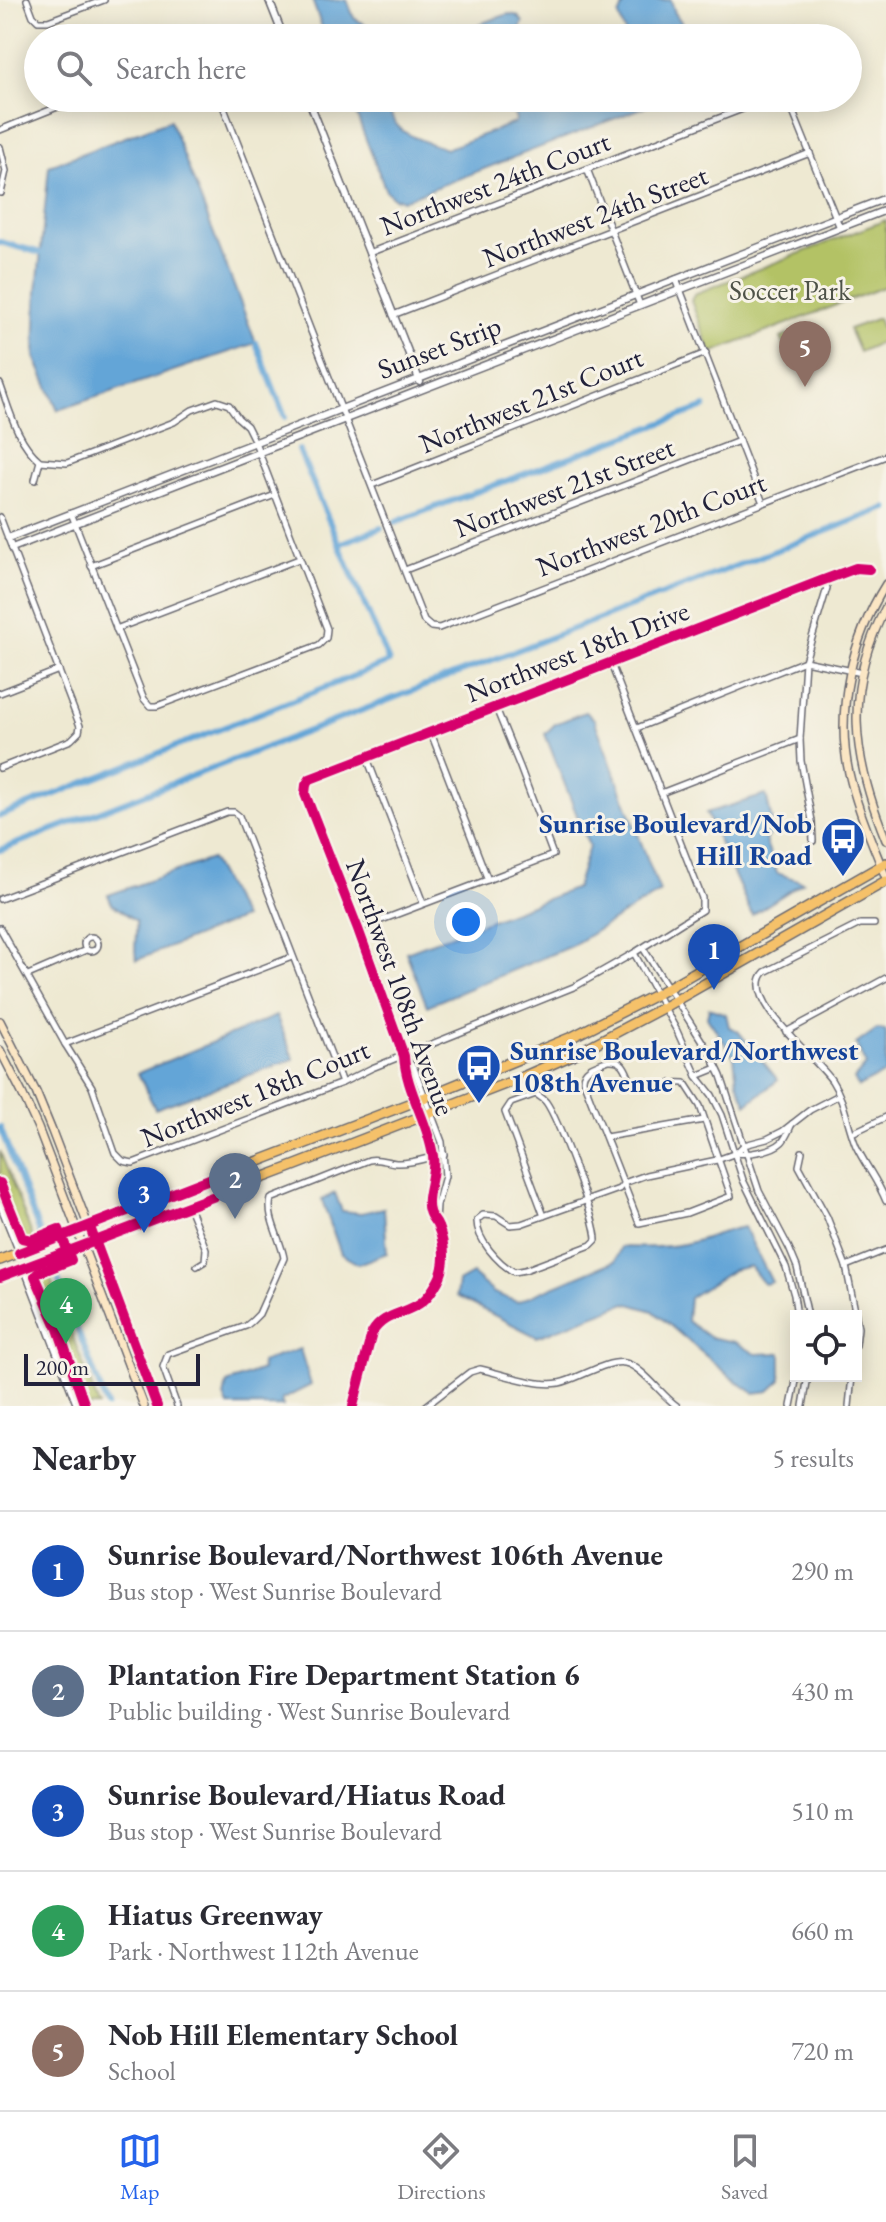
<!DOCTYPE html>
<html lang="en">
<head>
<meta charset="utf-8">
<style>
	:root { --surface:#fff; --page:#f7f7f7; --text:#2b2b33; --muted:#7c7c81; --line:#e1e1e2; --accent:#2563eb }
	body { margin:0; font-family:"EB Garamond",serif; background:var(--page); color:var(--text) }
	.controls { position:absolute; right:24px; bottom:24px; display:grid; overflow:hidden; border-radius:0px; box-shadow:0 4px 20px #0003 }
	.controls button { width:72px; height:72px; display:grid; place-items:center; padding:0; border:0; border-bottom:2px solid var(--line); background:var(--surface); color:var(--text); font:40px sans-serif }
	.scale { position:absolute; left:24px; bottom:20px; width:176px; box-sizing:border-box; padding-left:8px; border:4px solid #22223b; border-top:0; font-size:22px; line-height:28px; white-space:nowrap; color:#22223b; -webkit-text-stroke:6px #f7f3e8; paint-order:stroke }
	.you { position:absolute; left:466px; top:922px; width:28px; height:28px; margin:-20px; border:6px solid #fff; border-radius:50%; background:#1a73e8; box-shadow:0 0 0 12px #1a73e833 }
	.badge { display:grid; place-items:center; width:52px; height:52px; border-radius:50%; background:var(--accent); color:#fff; font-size:26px; font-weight:700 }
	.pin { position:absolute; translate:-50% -66px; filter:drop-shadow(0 2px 4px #0008) }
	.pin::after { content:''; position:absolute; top:42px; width:28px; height:24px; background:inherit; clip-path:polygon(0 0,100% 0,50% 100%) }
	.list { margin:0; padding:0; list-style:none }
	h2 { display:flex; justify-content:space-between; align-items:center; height:104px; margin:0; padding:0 32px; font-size:34px }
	h2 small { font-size:26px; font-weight:400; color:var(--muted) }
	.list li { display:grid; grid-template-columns:52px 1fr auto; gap:24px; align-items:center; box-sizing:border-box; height:120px; padding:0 32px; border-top:2px solid var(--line) }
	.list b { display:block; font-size:30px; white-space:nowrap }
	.list p { margin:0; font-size:26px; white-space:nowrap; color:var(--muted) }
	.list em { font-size:26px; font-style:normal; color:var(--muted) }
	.icon { flex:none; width:44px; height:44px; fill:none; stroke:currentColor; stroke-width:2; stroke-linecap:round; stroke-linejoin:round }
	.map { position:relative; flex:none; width:886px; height:1406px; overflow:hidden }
	.search { position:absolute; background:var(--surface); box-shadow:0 4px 20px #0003; left:24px; right:24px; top:24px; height:88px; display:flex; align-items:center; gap:20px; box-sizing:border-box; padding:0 28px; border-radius:44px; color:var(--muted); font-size:30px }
	.sheet { height:704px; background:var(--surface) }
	nav { display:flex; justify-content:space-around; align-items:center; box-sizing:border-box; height:112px; border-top:2px solid var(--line); background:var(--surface); font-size:22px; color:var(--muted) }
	nav a { display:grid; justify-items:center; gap:4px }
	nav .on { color:var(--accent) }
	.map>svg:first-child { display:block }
</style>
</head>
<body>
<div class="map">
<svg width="886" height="1406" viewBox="0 0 886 1406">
	<rect width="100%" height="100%" fill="#f7f3e8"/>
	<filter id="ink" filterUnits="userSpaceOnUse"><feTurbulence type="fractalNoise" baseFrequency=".0125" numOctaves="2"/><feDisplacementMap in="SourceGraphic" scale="16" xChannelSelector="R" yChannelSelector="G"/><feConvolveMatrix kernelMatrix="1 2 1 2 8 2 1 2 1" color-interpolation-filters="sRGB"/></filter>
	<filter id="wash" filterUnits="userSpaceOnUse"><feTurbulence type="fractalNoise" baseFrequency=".006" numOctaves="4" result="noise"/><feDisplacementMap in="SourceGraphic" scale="32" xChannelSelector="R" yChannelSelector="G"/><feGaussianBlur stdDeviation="1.8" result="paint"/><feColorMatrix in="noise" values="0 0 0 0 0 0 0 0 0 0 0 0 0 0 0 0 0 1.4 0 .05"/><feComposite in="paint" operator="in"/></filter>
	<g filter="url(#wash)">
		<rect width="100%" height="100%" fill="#eee9d2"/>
		<g fill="#b3c265" stroke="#6a7250" stroke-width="2">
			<path d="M886,220v66l-175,67 -20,-52 3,-7z"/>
			<path d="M878,318l8,22 -27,12 -10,-23z"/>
			<path d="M805,328l7,18 -18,7 -7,-3 -6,-12z"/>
			<path d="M0,1151l34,89 -7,3 -11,-4 -16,-43z"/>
			<path d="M47,1269l52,137h-19l-47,-124c1,-9 5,-11 14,-13z"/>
		</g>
		<g fill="#63a5d7" stroke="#426489" stroke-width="2">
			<path d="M312,0h35l7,18 29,17 2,3h-59z"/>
			<path d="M626,0h45l4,13 17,25h-65l-8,-22z"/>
			<path d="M509,14l9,2 5,6 -7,16h-39l-2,-10 7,-5z"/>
			<path d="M796,19l6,19h-55l48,-19z"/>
			<path d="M350,98h38c1,37 29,40 58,51l68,-26 2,-3 -8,-22h43l12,5h10l14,-5h81l-265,102 -9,-2 -8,-7z"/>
			<path d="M170,120l86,223 -198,67 -23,-53 2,-66 12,-125z"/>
			<path d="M585,712l9,7 66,173 -89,54 -144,60 -21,-54 170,-64 13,-42 -44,-112 10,-10z"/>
			<path d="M766,795l8,35 -9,10 12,33 26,9 -51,33 -46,-102z"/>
			<path d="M211,859l32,59 -106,42c-5,-9 1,-27 -1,-39l-24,-17 -4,-9z"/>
			<path d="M709,1008l17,6 3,13 9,4 40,49 -31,24 -10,-22 -3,-25 -27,-40z"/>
			<path d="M276,1016l18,43 -139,50 -17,-36z"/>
			<path d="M877,1029l8,1 1,3v40l-28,14 -4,-8 12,-14 -10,-21z"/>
			<path d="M335,1193l7,18 19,2 23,-5 3,45 -29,11 -17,-10 -19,-54z"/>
			<path d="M744,1227l28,55 -8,2 -14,-18 -17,4 -44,28 -2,23 22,16 26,5 21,12 25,-1v27l-12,11 -15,2 -21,-14 -80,-68 -27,-8 -89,34 -81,-41 2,-14 14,-8 22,19 23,9 98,-41 6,-14c21,1 42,1 63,-3 21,-4 39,-14 60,-17z"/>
			<path d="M300,1349l11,36 -30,15 2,6h-55l-4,-9 3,-14 35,-13 -1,-8z"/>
		</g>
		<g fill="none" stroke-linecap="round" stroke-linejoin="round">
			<g stroke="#63a5d7" stroke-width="6">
				<path d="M0,242l41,11"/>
				<path d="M256,343l29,74"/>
				<path d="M395,522l310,-115"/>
				<path d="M339,544l42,-16"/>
				<path d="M0,816l389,-154 -90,-212"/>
				<path d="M0,850l886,-342"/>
				<path d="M0,1127l40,106"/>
				<path d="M56,1274l51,132"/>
			</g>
		</g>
	</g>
	<g filter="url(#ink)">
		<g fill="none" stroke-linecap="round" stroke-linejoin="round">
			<g stroke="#696870" stroke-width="8">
				<g id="minor">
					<path d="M27,0l6,16 5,5h10l56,-21"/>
					<path d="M206,38l2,-4"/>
					<path d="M220,98l204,523 7,6 8,1 447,-172"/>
					<path d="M785,98l4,4 51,126"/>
					<path d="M0,130l80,-32"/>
					<path d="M0,147l6,24 -5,22"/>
					<path d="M587,169l53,136"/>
					<path d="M369,253l402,-155"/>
					<path d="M676,279l87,224"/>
					<path d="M393,315l417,-162"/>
					<path d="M0,384c10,27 17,58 40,77l-5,19"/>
					<path d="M40,461l27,2 107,-41 18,-12 25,-9 12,4 9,13 9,8 8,16 72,187 -1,9 -7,7 -162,61h-7l-6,-7 -73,-186"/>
					<path d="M372,485l334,-132"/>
					<path d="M0,517l80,209 -1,6 -8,8 -71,28"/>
					<path d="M91,566l184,-71"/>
					<path d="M405,570l334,-129"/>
					<path d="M116,629l183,-70"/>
					<path d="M0,693l59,-23"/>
					<path d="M637,728l168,-67 57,12"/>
					<path d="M431,733l57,147"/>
					<path d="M367,758l56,145"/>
					<path d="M661,793l139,-54"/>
					<path d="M813,841l-1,-20 -11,-60 -1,-22 5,-78 22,-73 -6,-7"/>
					<path d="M0,899l227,-87h7l5,4 103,267"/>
					<path d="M874,924h-14l-95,48c-26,26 54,88 67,109 13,20 15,43 24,65 9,19 22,35 30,55"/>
					<path d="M0,928l65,116 27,43 23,66 8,8 10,2 209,-80 30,-15 204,-82 58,-33 68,-43v-12l-91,-234"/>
					<path d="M358,929l195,-74 -33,-88 -24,-59"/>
					<circle cx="91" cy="944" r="7"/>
					<path d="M643,948l69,109 9,19 38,115 30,57 8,19 11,49"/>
					<path d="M634,953l43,78 20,45 15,19 10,20 21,65 43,87 8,28 3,21"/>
					<path d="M28,975l58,-25"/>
					<path d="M786,1032l100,-54"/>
					<path d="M65,1044l227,-87"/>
					<path d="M404,1056l10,12 28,74 3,34 -8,29 -1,19"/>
					<path d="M687,1056l20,-7"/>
					<path d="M609,1060c15,-1 17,10 22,22 26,11 30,-2 54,1l15,23 31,90 -44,17 -48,10 -56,-143c0,-13 16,-16 26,-20z"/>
					<path d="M697,1076l20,-8"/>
					<path d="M852,1133l34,-16"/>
					<path d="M606,1137l98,-17"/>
					<path d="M802,1152l-3,14 28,51 19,49 10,50"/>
					<path d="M736,1153c11,2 37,-2 46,-11 4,-4 7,-12 10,-18"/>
					<path d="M0,1205l19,47"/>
					<path d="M189,1207l17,42 -1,12 -8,5"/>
					<path d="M544,1216l-39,-104 6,-9 25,-9c4,3 7,4 10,8 12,17 50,117 50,138l-5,5 -66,25 -11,2c-16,-9 -38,-33 -37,-52l6,-5 13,1 14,9 11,-1 98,-35 5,-6 22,-8 71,-15 19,-7 8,-8 23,-6 16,-8 27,-21 29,-15"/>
					<path d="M846,1266l40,-16"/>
					<path d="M24,1268l53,138"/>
					<path d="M856,1317l2,11 -2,17"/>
					<path d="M177,1406l-14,-39 5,-13 78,-28 6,-5 7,-7 25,-56c-3,-19 -18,-41 -13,-59l98,-39c10,-2 17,2 27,3 16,1 33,-6 48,-9"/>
					<path d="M353,1406l19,-73c12,-21 34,-18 51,-32 6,-5 11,-13 15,-20 9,-16 7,-37 0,-54 -2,-6 -8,-10 -9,-16 -5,-15 7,-36 4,-55 -5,-35 -27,-65 -29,-100l-46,-127 -53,-135 1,-9 4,-6 511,-198 35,-13 13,1"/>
					<path d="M426,1406l44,-34 10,-3c22,5 58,18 79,14 18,-3 48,-24 66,-20 18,4 36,32 52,43"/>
					<path d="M791,1406l6,-30"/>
					<path d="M803,1406l5,-30"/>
					<path d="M849,1406l3,-30"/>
				</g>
			</g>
			<g stroke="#696870" stroke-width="9">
				<g id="tertiary">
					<path d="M269,0l15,38"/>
					<path d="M308,98l112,284"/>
					<path d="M8,538l878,-340"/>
					<path d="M12,548l874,-338"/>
				</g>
			</g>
			<g stroke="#696870" stroke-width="10">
				<g id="secondary">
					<path d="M886,584c-34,54 -51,126 -37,189 8,36 24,71 37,105"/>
					<path d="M886,607c-43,82 -34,150 0,233"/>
					<path d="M0,1021l36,71 16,39 105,275"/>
					<path d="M0,1050l22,43 16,35 106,278"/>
				</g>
			</g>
			<g stroke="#696870" stroke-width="12">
				<g id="trunk">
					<path d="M0,1260l416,-159 156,-64 85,-43 229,-131"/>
					<path d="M0,1277l291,-110 227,-88 61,-27 85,-45 222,-126"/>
				</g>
			</g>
			<use href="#minor" stroke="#fff" stroke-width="5"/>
			<use href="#tertiary" stroke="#fff" stroke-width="6"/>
			<use href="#secondary" stroke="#fbe6c4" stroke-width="7"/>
			<use href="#trunk" stroke="#f5c16b" stroke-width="9"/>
			<g stroke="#f7f3e8" stroke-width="15">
				<g id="cycleway">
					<path d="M0,1183l22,55 9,2 28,-11 12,31 -33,13 -3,3 23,53 27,77"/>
					<path d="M91,1230l66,176"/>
					<path d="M19,1253l211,-82"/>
					<path d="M0,1277l236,-89"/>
					<path d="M353,1406l19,-73c12,-21 34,-18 51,-32 6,-5 11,-13 15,-20 9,-16 7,-37 0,-54 -2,-6 -8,-10 -9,-16 -5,-15 7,-36 4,-55 -5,-35 -27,-65 -29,-100l-46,-127 -53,-135 1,-9 4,-6 511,-198 35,-13 13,1"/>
				</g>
			</g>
			<use href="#cycleway" stroke="#d6006c" stroke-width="10"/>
		</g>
	</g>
	<defs>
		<g id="bus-pin" transform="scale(2.3)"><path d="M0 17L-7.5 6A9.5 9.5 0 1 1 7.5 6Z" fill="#1a4fb4" stroke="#f7f3e8"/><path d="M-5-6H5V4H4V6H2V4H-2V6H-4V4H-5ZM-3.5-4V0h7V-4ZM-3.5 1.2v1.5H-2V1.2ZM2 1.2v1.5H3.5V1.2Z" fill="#fff"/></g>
	</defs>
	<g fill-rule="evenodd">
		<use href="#bus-pin" x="843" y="839"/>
		<use href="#bus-pin" x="479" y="1066"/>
	</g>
	<g text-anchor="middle" stroke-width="6" stroke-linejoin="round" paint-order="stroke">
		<g font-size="28" fill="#22223b" stroke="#f7f3e8">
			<text transform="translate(495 183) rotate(-21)" y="10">Northwest 24th Court</text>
			<text transform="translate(595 216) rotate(-21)" y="10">Northwest 24th Street</text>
			<text transform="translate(439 347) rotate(-21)" y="10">Sunset Strip</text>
			<text transform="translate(531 400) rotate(-22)" y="10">Northwest 21st Court</text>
			<text transform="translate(564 487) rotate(-21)" y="10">Northwest 21st Street</text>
			<text transform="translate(651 524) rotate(-21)" y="10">Northwest 20th Court</text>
			<text transform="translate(577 651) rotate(-21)" y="10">Northwest 18th Drive</text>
			<text transform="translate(401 987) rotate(70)" y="10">Northwest 108th Avenue</text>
			<text transform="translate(255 1093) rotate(-22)" y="10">Northwest 18th Court</text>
		</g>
		<g font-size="28" fill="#4e5248" stroke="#f7f3e8">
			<text x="790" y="300">Soccer Park</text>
		</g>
		<g font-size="28" font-weight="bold" fill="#164399" stroke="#f7f3e8" text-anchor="end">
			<text x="812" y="833">Sunrise Boulevard/Nob<tspan x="812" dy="32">Hill Road</tspan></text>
			<text x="510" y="1060" text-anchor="start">Sunrise Boulevard/Northwest<tspan x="510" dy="32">108th Avenue</tspan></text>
		</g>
	</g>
</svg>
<div class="controls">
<button><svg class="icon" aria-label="locate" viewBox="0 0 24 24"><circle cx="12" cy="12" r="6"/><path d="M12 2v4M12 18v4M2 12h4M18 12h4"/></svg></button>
</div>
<div class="scale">200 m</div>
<div class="you"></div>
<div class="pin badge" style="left:714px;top:990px;background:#1a4fb4">1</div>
<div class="pin badge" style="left:235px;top:1219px;background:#5c6f8a">2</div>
<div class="pin badge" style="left:144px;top:1233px;background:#1a4fb4">3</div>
<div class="pin badge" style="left:66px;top:1344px;background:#2e9e5b">4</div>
<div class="pin badge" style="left:805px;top:387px;background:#8d6e63">5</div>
<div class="search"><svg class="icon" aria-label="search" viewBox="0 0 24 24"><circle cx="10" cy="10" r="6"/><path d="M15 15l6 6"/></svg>Search here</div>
</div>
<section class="sheet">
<h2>Nearby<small>5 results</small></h2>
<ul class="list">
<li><span class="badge" style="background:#1a4fb4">1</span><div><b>Sunrise Boulevard/Northwest 106th Avenue</b><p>Bus stop · West Sunrise Boulevard</p></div><em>290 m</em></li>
<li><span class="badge" style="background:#5c6f8a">2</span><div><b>Plantation Fire Department Station 6</b><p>Public building · West Sunrise Boulevard</p></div><em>430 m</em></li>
<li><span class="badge" style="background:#1a4fb4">3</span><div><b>Sunrise Boulevard/Hiatus Road</b><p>Bus stop · West Sunrise Boulevard</p></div><em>510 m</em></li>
<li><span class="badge" style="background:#2e9e5b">4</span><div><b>Hiatus Greenway</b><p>Park · Northwest 112th Avenue</p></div><em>660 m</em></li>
<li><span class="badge" style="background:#8d6e63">5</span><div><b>Nob Hill Elementary School</b><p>School</p></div><em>720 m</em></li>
</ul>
</section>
<nav>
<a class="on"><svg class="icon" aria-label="map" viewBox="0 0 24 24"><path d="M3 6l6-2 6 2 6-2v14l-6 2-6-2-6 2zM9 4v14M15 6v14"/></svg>Map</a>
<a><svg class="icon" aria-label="directions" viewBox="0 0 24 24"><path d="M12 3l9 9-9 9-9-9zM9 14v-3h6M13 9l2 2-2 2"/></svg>Directions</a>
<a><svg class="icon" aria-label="saved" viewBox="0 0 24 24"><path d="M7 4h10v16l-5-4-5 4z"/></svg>Saved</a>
</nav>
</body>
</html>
